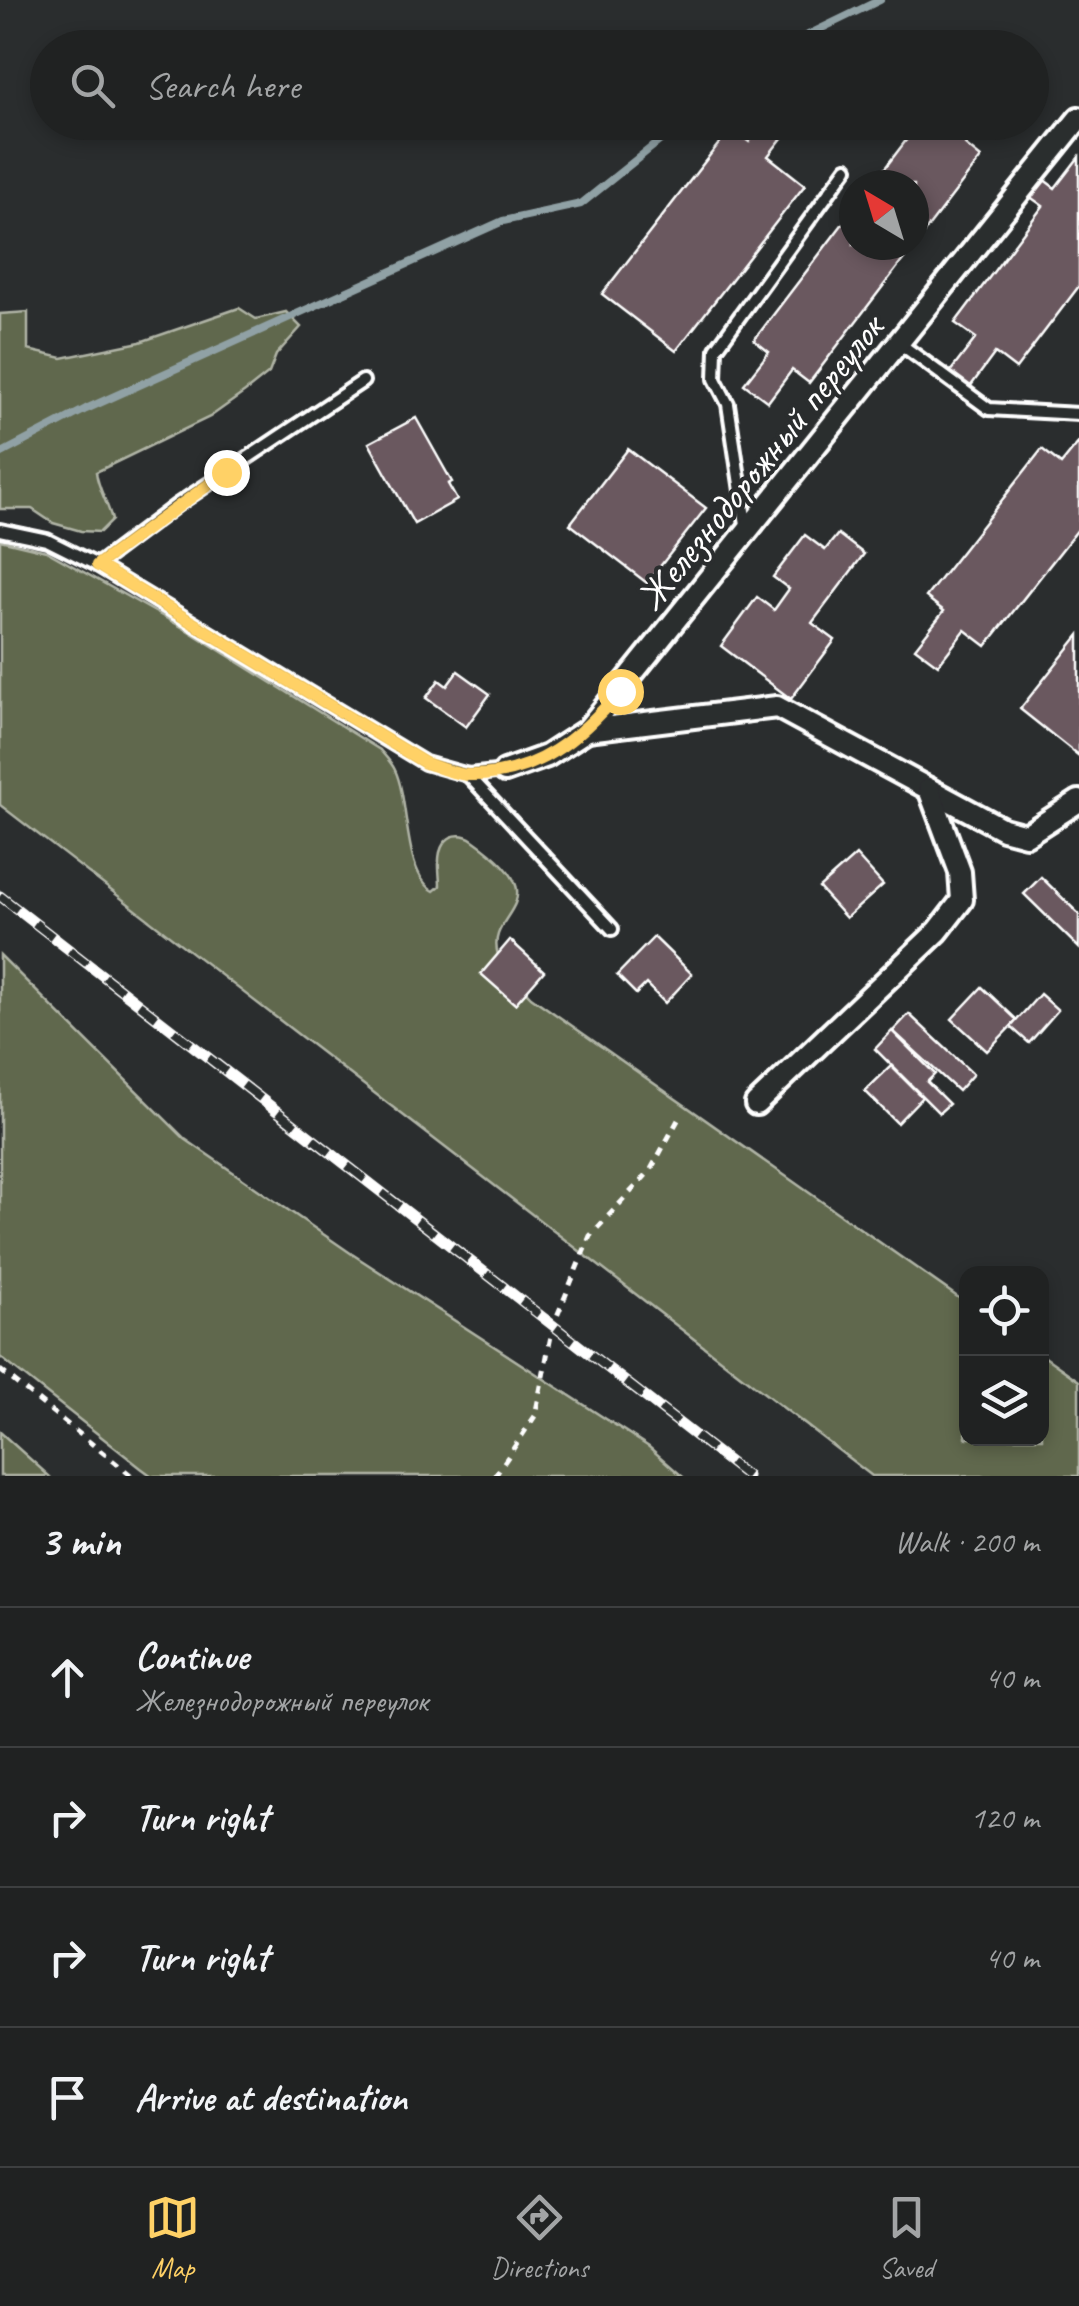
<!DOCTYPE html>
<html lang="en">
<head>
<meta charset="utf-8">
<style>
	:root { --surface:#202222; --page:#282a2a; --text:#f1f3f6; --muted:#a2a4a5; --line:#3d3f40; --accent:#ffd166 }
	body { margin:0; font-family:Caveat,sans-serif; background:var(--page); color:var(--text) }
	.controls { position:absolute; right:30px; bottom:30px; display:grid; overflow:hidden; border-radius:20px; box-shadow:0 5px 15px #0003 }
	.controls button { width:90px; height:90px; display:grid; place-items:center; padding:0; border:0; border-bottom:2px solid var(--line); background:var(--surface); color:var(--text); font:50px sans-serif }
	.compass { position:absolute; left:839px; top:170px; width:90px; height:90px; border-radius:50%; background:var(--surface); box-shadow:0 5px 15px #0003; rotate:322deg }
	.stop { position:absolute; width:30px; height:30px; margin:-22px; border:8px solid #ffd166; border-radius:50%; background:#fff }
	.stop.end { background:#ffd166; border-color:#fff; box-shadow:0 2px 10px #0008 }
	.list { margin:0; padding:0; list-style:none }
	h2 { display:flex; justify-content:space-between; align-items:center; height:130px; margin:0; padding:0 40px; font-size:42px }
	h2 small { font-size:32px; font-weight:400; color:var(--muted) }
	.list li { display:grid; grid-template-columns:65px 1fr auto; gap:30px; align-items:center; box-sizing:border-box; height:140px; padding:0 40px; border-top:2px solid var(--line) }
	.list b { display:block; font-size:38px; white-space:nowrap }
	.list p { margin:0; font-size:32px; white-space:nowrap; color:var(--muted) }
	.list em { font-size:32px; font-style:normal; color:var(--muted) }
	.icon { flex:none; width:55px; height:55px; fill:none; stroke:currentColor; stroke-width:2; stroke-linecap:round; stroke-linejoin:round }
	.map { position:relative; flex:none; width:1079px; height:1476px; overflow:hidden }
	.search { position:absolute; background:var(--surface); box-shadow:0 5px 15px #0003; left:30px; right:30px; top:30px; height:110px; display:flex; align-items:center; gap:25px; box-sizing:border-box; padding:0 35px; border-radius:55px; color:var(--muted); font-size:38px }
	.sheet { height:690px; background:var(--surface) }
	nav { display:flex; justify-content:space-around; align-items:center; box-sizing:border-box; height:140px; border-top:2px solid var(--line); background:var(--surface); font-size:28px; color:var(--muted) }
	nav a { display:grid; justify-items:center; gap:5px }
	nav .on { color:var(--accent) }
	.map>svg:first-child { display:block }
</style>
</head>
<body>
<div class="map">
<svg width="1079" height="1476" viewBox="0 0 1079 1476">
	<rect width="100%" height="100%" fill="#2a2d2e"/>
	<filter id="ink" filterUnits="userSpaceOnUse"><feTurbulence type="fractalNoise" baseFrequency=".01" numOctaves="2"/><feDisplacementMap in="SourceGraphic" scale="20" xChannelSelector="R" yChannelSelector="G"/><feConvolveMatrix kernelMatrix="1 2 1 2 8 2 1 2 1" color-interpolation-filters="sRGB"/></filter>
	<g filter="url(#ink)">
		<g fill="#60684e" stroke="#b0b4a6" stroke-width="2.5">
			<path d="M239,308l17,11 30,-7 15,15 -25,28 -7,18 -24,19 -35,25 -114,55c2,17 12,31 16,48l-12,12 -19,-1 -28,-8 -21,-14h-32v-195l28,-2v38l34,8 78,-16z"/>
			<path d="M0,540l46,11 141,79 193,120c5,6 12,13 15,20 15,32 8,104 39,121l6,-5c0,-14 -5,-34 6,-45 7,-8 19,-7 27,-1 91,64 11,71 25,115 5,17 21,29 33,42l435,306v135h76v-83l37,26v95h-207l-872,-671z"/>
			<path d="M0,955l185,184 167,115 297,193 33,29h-530l-11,-8 -141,-111z"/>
			<path d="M0,1432l49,44h-49z"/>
		</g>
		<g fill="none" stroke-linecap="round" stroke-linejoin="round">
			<g stroke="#90a1a5" stroke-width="8">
				<path d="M781,48l99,-48"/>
				<path d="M0,454l86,-45 417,-188 78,-17 102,-82"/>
			</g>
		</g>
		<g fill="#6a585e" stroke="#fff" stroke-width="2.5">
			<path d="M763,122h19l7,7 -21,27 37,29 -129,166 -74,-57 129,-166 18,14z"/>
			<path d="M920,122h13l10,8 6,-8h33l-17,23 16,13 -172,225 -17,-13 -24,32 -24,-18 25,-32 -15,-12 100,-131v36h60v-60h-42z"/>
			<path d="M1079,157v129l-63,83 -21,-16 -25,34 -20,-15 26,-34 -21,-15 88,-117 -17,-12 13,-18 16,12z"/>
			<path d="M416,418l36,64 -4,2 9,16 -43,24 -45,-81z"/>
			<path d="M1079,442v86l-93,118 -21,-16 -27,35 -23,-17 29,-37 -18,-14 116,-148 19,15z"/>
			<path d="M628,449l78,59 -59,75 -77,-59z"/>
			<path d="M838,534l26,20 -52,69 23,17 -44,59 -70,-53 36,-49 17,13 15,-21 -16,-12 32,-42 20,15z"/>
			<path d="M1079,635v121l-59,-47z"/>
			<path d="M458,671l32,23 -24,33 -40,-29 13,-18 8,6z"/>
			<path d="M856,855l27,30 -37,33 -27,-30z"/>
			<path d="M1041,877l38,37v34l-55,-54z"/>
			<path d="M654,937l38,37 -27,29 -19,-19 -10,10 -19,-19z"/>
			<path d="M510,940l34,31 -29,33 -34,-30z"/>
			<path d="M982,987l35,33 -30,31 -35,-32z"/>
			<path d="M1040,994l18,16 -29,33 -18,-16z"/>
			<path d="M909,1014l64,60 -15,17 -65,-60z"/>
			<path d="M892,1031l43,43 -8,8 22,22 -10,9 -64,-64z"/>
			<path d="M891,1066l31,31 -25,26 -32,-32z"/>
		</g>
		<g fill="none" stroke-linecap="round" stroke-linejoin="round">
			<g stroke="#fff" stroke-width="18">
				<g id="service">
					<path d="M899,343l90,66 90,5"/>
					<path d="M0,530l47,10 50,25 328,198 43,12 37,-4"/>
					<path d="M747,531l-19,-127 -13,-25 1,-30 131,-181"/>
					<path d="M97,565l80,-60 186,-124"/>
					<path d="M468,775l144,154"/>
				</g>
			</g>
			<g stroke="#fff" stroke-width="28">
				<g id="minor">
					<path d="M587,730l190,-23 226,122 23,6 53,-34"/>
					<path d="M505,771l42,-15 40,-26 492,-612"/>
					<path d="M756,1104l182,-173 24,-31 -2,-28 -31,-83"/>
				</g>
			</g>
			<g stroke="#fff" stroke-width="5" stroke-dasharray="8 8" stroke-linecap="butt">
				<path d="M0,1370l132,106"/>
				<path d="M495,1476l40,-60 18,-90 37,-90 60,-65 28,-51"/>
			</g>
			<use href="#service" stroke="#2a2d2e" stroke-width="10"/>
			<use href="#minor" stroke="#2a2d2e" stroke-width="20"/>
			<g stroke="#fff" stroke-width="11">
				<path id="rail" d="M0,896l747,580"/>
			</g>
			<use href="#rail" stroke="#2a2d2e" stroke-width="8" stroke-dasharray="22" stroke-linecap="butt"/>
		</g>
	</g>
	<g fill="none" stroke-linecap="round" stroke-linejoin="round" filter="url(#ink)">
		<path stroke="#ffd166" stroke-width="12" d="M226,472l-129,93 328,198c14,4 31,12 45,12 66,1 111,-38 150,-84"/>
	</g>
	<g text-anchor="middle" stroke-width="8" stroke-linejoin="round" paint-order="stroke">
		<g font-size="40" fill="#fff" stroke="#2a2d2e">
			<text transform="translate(759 462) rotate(-51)" y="14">Железнодорожный переулок</text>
		</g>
	</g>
</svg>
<div class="controls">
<button><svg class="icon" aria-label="locate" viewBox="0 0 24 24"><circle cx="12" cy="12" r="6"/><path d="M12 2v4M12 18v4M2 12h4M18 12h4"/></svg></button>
<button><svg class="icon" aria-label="layers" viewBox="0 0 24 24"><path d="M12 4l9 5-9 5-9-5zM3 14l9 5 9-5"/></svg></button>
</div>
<svg class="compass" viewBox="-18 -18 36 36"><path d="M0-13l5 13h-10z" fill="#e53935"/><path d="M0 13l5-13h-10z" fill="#a2a4a5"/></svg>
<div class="stop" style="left:620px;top:691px"></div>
<div class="stop end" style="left:226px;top:472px"></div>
<div class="search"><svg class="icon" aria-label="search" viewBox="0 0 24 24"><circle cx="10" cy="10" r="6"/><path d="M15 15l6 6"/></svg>Search here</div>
</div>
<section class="sheet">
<h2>3 min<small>Walk · 200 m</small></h2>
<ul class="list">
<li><svg class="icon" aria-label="ahead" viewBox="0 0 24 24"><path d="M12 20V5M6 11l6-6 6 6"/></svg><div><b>Continue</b><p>Железнодорожный переулок</p></div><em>40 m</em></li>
<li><svg class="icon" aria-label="right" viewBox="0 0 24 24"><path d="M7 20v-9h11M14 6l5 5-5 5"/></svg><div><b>Turn right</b></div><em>120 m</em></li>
<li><svg class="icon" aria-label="right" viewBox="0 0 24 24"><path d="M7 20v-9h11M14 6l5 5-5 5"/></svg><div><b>Turn right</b></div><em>40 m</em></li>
<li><svg class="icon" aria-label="arrive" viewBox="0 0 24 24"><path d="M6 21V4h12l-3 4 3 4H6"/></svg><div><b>Arrive at destination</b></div></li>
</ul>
</section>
<nav>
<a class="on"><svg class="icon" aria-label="map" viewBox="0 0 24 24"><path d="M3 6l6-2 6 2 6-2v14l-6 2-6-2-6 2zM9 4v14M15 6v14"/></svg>Map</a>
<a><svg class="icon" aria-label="directions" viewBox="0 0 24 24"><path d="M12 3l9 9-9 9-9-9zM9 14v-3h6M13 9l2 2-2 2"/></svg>Directions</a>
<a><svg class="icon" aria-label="saved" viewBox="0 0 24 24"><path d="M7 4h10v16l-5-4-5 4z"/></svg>Saved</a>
</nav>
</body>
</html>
